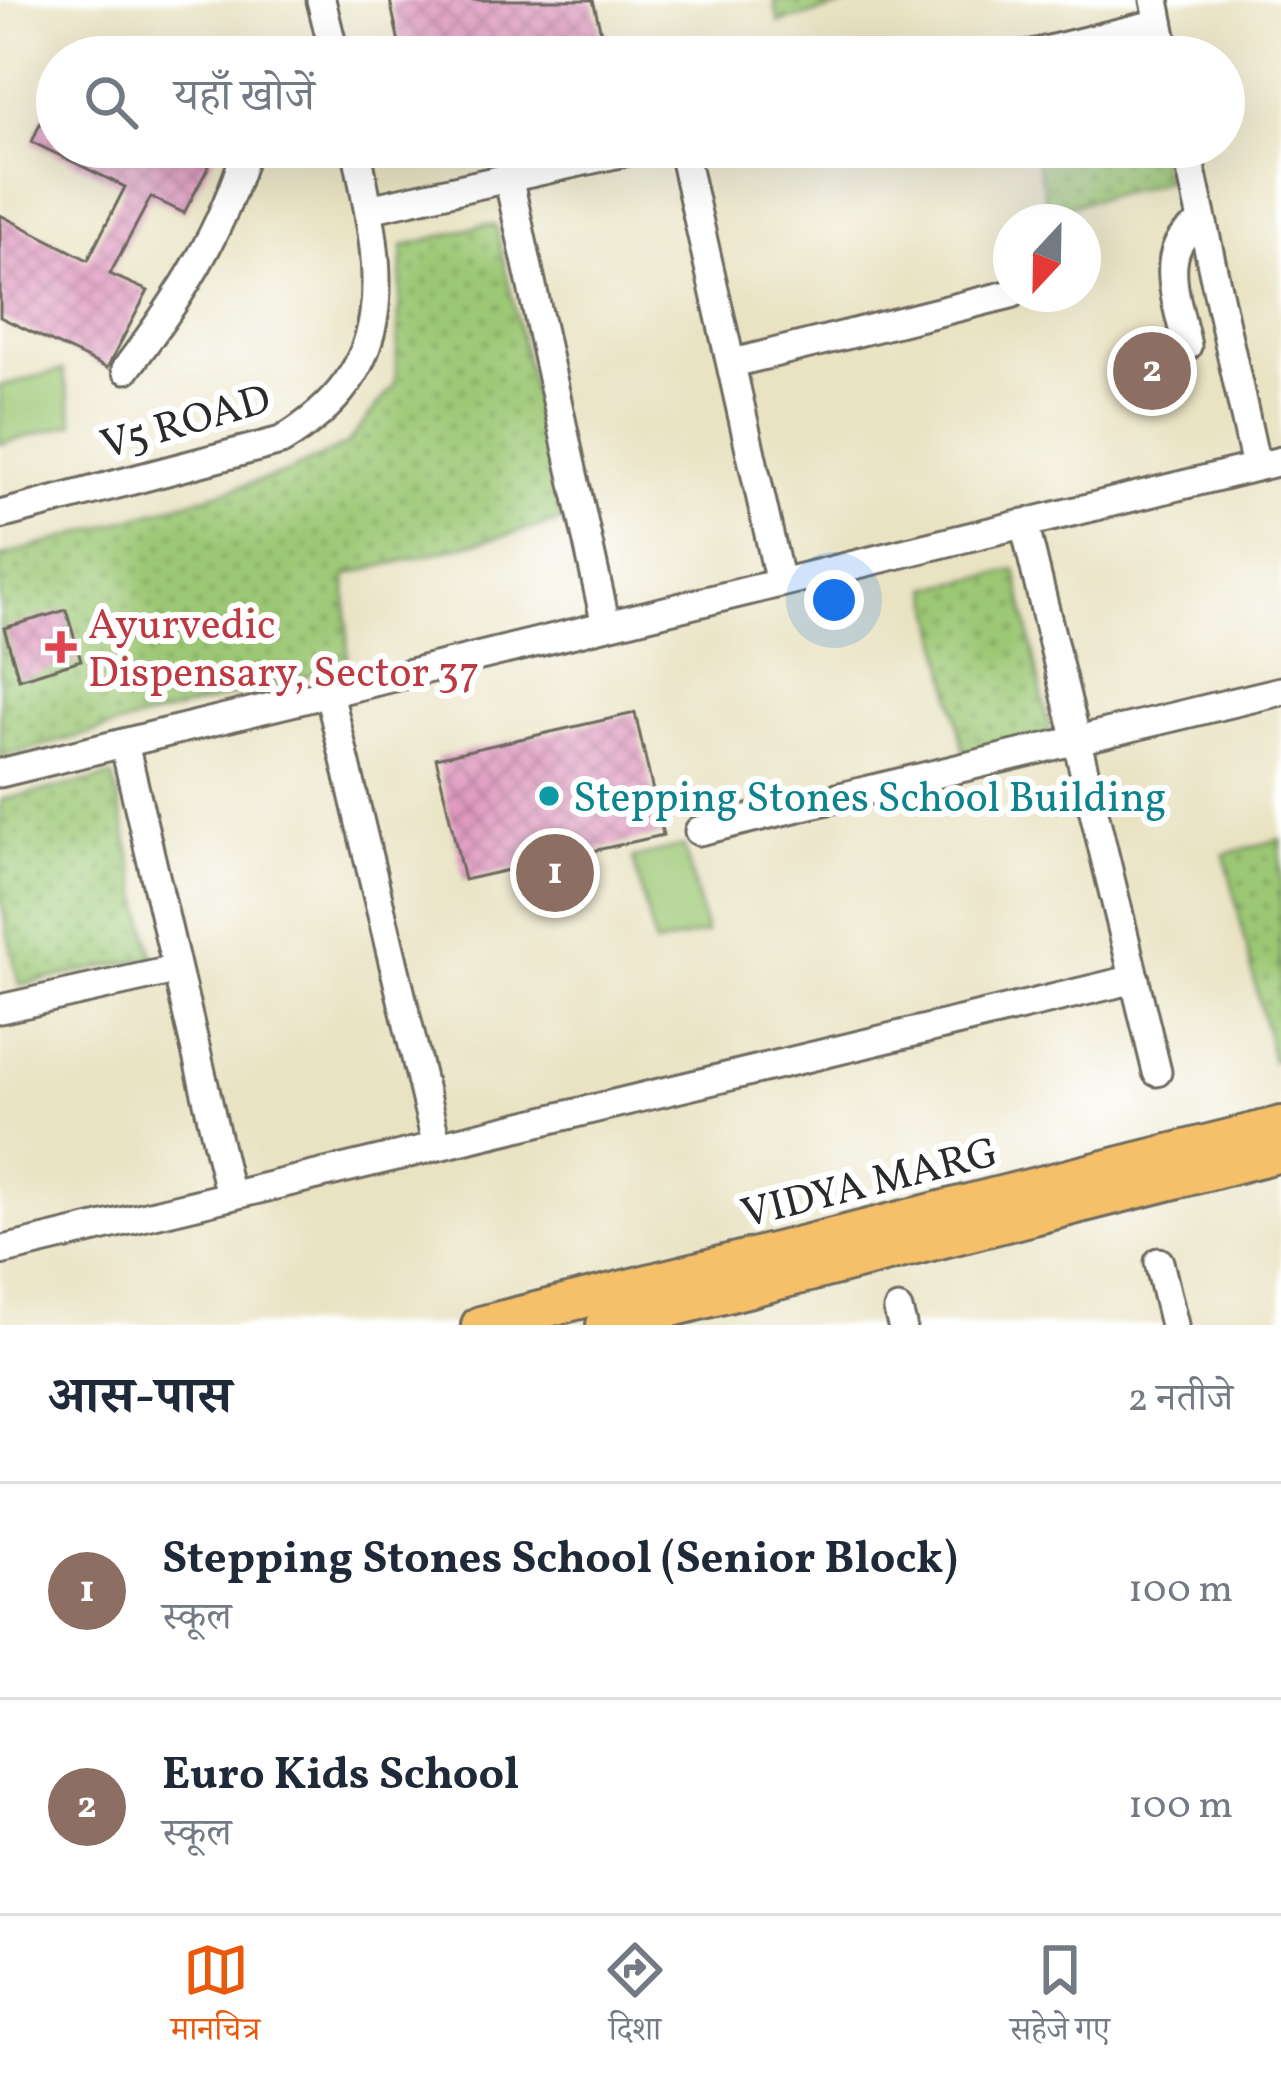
<!DOCTYPE html>
<html lang="hi">
<head>
<meta charset="utf-8">
<style>
	:root { --surface:#fff; --page:#f6f6f7; --text:#1f2937; --muted:#747a83; --line:#e0e1e3; --accent:#ea580c }
	body { margin:0; font-family:Vollkorn,"Noto Serif Devanagari",serif; background:var(--page); color:var(--text) }
	.compass { position:absolute; left:993px; top:204px; width:108px; height:108px; border-radius:50%; background:var(--surface); box-shadow:0 12px 48px #0002; rotate:202deg }
	.you { position:absolute; left:834px; top:600px; width:42px; height:42px; margin:-30px; border:9px solid #fff; border-radius:50%; background:#1a73e8; box-shadow:0 0 0 18px #1a73e833 }
	.badge { display:grid; place-items:center; width:78px; height:78px; border-radius:50%; background:var(--accent); color:#fff; font-size:39px; font-weight:700 }
	.pin { position:absolute; translate:-50% -50%; border:6px solid #fff; box-shadow:0 3px 12px #0006 }
	.list { margin:0; padding:0; list-style:none }
	h2 { display:flex; justify-content:space-between; align-items:center; height:156px; margin:0; padding:0 48px; font-size:51px }
	h2 small { font-size:39px; font-weight:400; color:var(--muted) }
	.list li { display:grid; grid-template-columns:78px 1fr auto; gap:36px; align-items:center; box-sizing:border-box; height:216px; padding:0 48px; border-top:3px solid var(--line) }
	.list b { display:block; font-size:45px; white-space:nowrap }
	.list p { margin:0; font-size:39px; white-space:nowrap; color:var(--muted) }
	.list em { font-size:39px; font-style:normal; color:var(--muted) }
	.icon { flex:none; width:66px; height:66px; fill:none; stroke:currentColor; stroke-width:2; stroke-linecap:round; stroke-linejoin:round }
	.map { position:relative; flex:none; width:1281px; height:1325px; overflow:hidden }
	.search { position:absolute; background:var(--surface); box-shadow:0 12px 48px #0002; left:36px; right:36px; top:36px; height:132px; display:flex; align-items:center; gap:30px; box-sizing:border-box; padding:0 42px; border-radius:66px; color:var(--muted); font-size:45px }
	.sheet { height:588px; background:var(--surface) }
	nav { display:flex; justify-content:space-around; align-items:center; box-sizing:border-box; height:168px; border-top:3px solid var(--line); background:var(--surface); font-size:33px; color:var(--muted) }
	nav a { display:grid; justify-items:center; gap:6px }
	nav .on { color:var(--accent) }
	.map>svg:first-child { display:block }
</style>
</head>
<body>
<div class="map">
<svg width="1281" height="1325" viewBox="0 0 1281 1325">
	<defs>
		<pattern id="grass-dots" width="8" height="8" patternUnits="userSpaceOnUse" patternTransform="scale(3)"><rect width="8" height="8" fill="#9cc875"/><path d="M2 2h.1M6 6h.1" fill="none" stroke="#7fa360" stroke-width="1.8" stroke-linecap="round"/></pattern>
		<pattern id="building-cross-hatch" width="8" height="8" patternUnits="userSpaceOnUse" patternTransform="scale(3)"><rect width="8" height="8" fill="#e098bf"/><path d="M0 0l8 8M0 8l8-8" fill="none" stroke="#b67c9b"/></pattern>
	</defs>
	<rect width="100%" height="100%" fill="#fff"/>
	<filter id="ink" filterUnits="userSpaceOnUse"><feTurbulence type="fractalNoise" baseFrequency=".00833" numOctaves="2"/><feDisplacementMap in="SourceGraphic" scale="24" xChannelSelector="R" yChannelSelector="G"/><feConvolveMatrix kernelMatrix="1 2 1 2 8 2 1 2 1" color-interpolation-filters="sRGB"/></filter>
	<filter id="wash" filterUnits="userSpaceOnUse"><feTurbulence type="fractalNoise" baseFrequency=".004" numOctaves="4" result="noise"/><feDisplacementMap in="SourceGraphic" scale="48" xChannelSelector="R" yChannelSelector="G"/><feGaussianBlur stdDeviation="2.7" result="paint"/><feColorMatrix in="noise" values="0 0 0 0 0 0 0 0 0 0 0 0 0 0 0 0 0 1.4 0 .05"/><feComposite in="paint" operator="in"/></filter>
	<g filter="url(#wash)">
		<rect width="100%" height="100%" fill="#e9e3c3"/>
		<g fill="url(#grass-dots)" stroke="#647a50" stroke-width="3">
			<path d="M774,0h92l-87,23z"/>
			<path d="M1033,147h124l9,34 -117,30z"/>
			<path d="M483,225l13,1 66,295 -216,54 2,90 -348,92v-200l283,-83 64,-30 48,-60 8,-138z"/>
			<path d="M1016,570l37,178 -86,18 -38,-178z"/>
			<path d="M113,776l40,181 -134,28 -19,-89v-96z"/>
			<path d="M1281,839v217l-8,5 -48,-207z"/>
		</g>
		<g fill="#9cc875" stroke="#647a50" stroke-width="3">
			<path d="M63,370l11,54 -74,20v-58z"/>
			<path d="M684,846l22,87 -51,12 -22,-87z"/>
		</g>
		<g id="blocks">
			<g fill="url(#building-cross-hatch)">
				<path d="M390,0h203l14,57h-205z"/>
				<path d="M57,84v63h162l-35,66 -33,-16 -41,77 38,17 -41,77 -107,-51v-102l88,45 37,-73 -93,-45z"/>
				<path d="M66,610l15,50 -62,19 -15,-51z"/>
				<path d="M635,713l28,122 -199,45 -28,-122z"/>
			</g>
		</g>
	</g>
	<g filter="url(#ink)">
		<use href="#blocks" fill-opacity="0" stroke="#6e6b60" stroke-width="3"/>
		<g fill="none" stroke-linecap="round" stroke-linejoin="round">
			<g stroke="#6e6b60" stroke-width="33">
				<g id="minor">
					<path d="M321,0l14,57"/>
					<path d="M1155,0l11,57"/>
					<path d="M1020,57l139,-34"/>
					<path d="M682,147l98,436"/>
					<path d="M1186,147l70,319"/>
					<path d="M509,181l97,444"/>
					<path d="M369,209l278,-62"/>
					<path d="M1187,346c-8,-40 -35,-103 16,-122"/>
					<path d="M733,363l278,-69"/>
					<path d="M126,369c53,-70 96,-136 121,-222"/>
					<path d="M0,515l281,-74c124,-75 100,-172 75,-294"/>
					<path d="M1024,523l133,549"/>
					<path d="M329,693l108,453"/>
					<path d="M124,743l106,453"/>
					<path d="M0,773l1281,-312"/>
					<path d="M699,831l582,-140"/>
					<path d="M0,1009l175,-39"/>
					<path d="M0,1251l1135,-272"/>
					<path d="M1159,1262l15,63"/>
					<path d="M898,1310l4,15"/>
				</g>
			</g>
			<g stroke="#6e6b60" stroke-width="42">
				<g id="major">
					<path d="M480,1325l801,-200"/>
					<path d="M605,1325l676,-172"/>
				</g>
			</g>
			<use href="#minor" stroke="#fff" stroke-width="27"/>
			<use href="#major" stroke="#f6c06b" stroke-width="36"/>
		</g>
	</g>
	<path fill="#e0444e" stroke="#fff" stroke-width="4.5" d="M55 629h12v12h12v12h-12v12h-12v-12h-12v-12h12z"/>
	<circle fill="#0f9aa8" stroke="#fff" stroke-width="4.5" cx="549" cy="796" r="12"/>
	<g text-anchor="middle" stroke-width="12" stroke-linejoin="round" paint-order="stroke">
		<g font-size="42" fill="#2b2b2b" stroke="#fff">
			<text transform="translate(185 420) rotate(-16)" y="15">V5 ROAD</text>
			<text transform="translate(869 1181) rotate(-14)" y="15">VIDYA MARG</text>
		</g>
		<g font-size="42" fill="#be3a42" stroke="#fff" text-anchor="start">
			<text x="88" y="638">Ayurvedic<tspan x="88" dy="48">Dispensary, Sector 37</tspan></text>
		</g>
		<g font-size="42" fill="#0d838f" stroke="#fff" text-anchor="start">
			<text x="573" y="811">Stepping Stones School Building</text>
		</g>
	</g>
</svg>
<svg class="compass" viewBox="-18 -18 36 36"><path d="M0-13l5 13h-10z" fill="#e53935"/><path d="M0 13l5-13h-10z" fill="#747a83"/></svg>
<div class="you"></div>
<div class="pin badge" style="left:555px;top:873px;background:#8d6e63">1</div>
<div class="pin badge" style="left:1152px;top:371px;background:#8d6e63">2</div>
<div class="search"><svg class="icon" aria-label="search" viewBox="0 0 24 24"><circle cx="10" cy="10" r="6"/><path d="M15 15l6 6"/></svg>यहाँ खोजें</div>
</div>
<section class="sheet">
<h2>आस-पास<small>2 नतीजे</small></h2>
<ul class="list">
<li><span class="badge" style="background:#8d6e63">1</span><div><b>Stepping Stones School (Senior Block)</b><p>स्कूल</p></div><em>100 m</em></li>
<li><span class="badge" style="background:#8d6e63">2</span><div><b>Euro Kids School</b><p>स्कूल</p></div><em>100 m</em></li>
</ul>
</section>
<nav>
<a class="on"><svg class="icon" aria-label="map" viewBox="0 0 24 24"><path d="M3 6l6-2 6 2 6-2v14l-6 2-6-2-6 2zM9 4v14M15 6v14"/></svg>मानचित्र</a>
<a><svg class="icon" aria-label="directions" viewBox="0 0 24 24"><path d="M12 3l9 9-9 9-9-9zM9 14v-3h6M13 9l2 2-2 2"/></svg>दिशा</a>
<a><svg class="icon" aria-label="saved" viewBox="0 0 24 24"><path d="M7 4h10v16l-5-4-5 4z"/></svg>सहेजे गए</a>
</nav>
</body>
</html>
